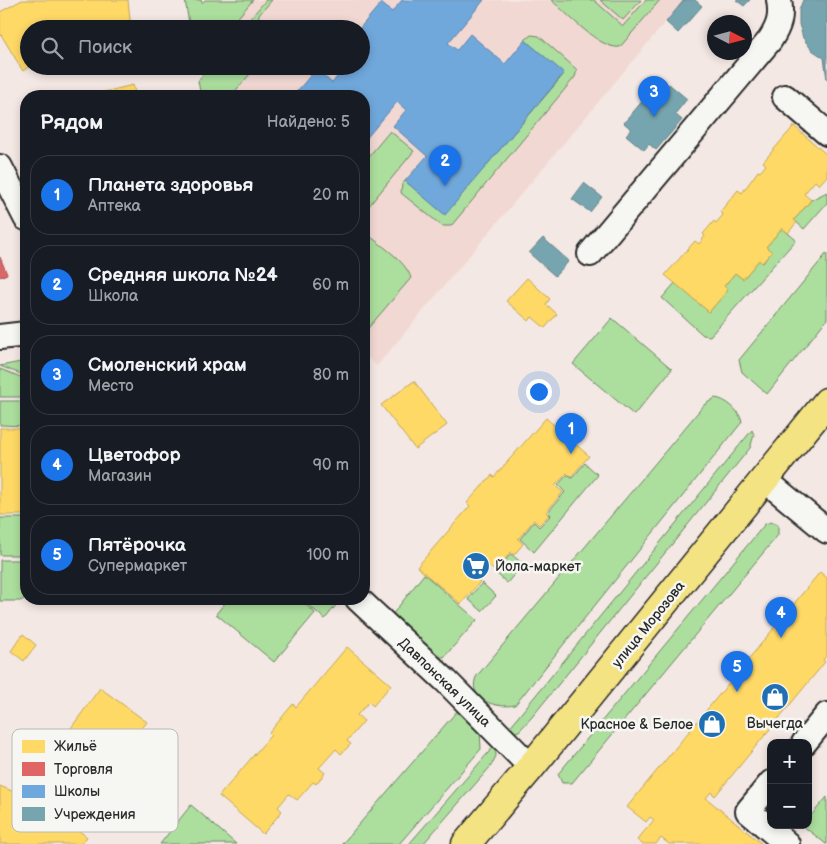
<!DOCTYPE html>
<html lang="ru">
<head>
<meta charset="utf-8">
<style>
	:root { --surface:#171b24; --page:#242831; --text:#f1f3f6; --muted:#9ea1a6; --line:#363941; --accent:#1a73e8 }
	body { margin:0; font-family:"Balsamiq Sans",sans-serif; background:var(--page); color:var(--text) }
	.controls { position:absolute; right:15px; bottom:15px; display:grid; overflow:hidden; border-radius:10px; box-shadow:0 2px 8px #0003 }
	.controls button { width:45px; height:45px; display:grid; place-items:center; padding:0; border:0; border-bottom:1px solid var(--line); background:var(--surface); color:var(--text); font:25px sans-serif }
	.compass { position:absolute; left:707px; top:15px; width:45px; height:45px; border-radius:50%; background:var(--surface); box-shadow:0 2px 8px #0003; rotate:96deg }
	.you { position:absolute; left:538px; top:391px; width:18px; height:18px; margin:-12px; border:4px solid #fff; border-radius:50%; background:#1a73e8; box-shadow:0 0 0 8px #1a73e833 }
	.badge { display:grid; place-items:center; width:32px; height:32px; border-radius:50%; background:var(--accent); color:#fff; font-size:16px; font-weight:700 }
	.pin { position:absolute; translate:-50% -41px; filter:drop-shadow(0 1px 2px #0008) }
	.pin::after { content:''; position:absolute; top:26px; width:18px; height:15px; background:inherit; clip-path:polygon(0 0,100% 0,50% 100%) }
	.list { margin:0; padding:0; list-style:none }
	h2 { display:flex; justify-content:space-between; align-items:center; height:65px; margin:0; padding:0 20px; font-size:21px }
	h2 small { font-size:16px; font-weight:400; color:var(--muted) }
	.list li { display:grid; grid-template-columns:32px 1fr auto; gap:15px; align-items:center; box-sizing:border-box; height:80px; margin:0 10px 10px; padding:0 10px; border:1px solid var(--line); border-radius:20px }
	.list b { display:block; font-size:19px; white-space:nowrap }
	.list p { margin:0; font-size:16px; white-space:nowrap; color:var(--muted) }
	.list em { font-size:16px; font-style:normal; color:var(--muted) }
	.icon { flex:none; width:28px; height:28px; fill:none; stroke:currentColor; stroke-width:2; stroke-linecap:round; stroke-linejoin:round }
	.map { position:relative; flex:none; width:827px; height:844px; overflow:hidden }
	.search { position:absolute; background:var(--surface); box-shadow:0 2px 8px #0003; left:20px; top:20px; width:350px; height:55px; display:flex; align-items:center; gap:12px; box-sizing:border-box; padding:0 18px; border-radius:28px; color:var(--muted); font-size:19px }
	.panel { position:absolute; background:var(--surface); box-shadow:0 2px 8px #0003; left:20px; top:90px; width:350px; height:515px; border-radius:20px }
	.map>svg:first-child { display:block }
</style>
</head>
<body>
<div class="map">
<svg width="827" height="844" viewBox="0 0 827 844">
	<rect width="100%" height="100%" fill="#f4e8e4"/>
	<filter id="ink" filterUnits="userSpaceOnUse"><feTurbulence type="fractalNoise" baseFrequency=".02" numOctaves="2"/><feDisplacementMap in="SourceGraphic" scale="10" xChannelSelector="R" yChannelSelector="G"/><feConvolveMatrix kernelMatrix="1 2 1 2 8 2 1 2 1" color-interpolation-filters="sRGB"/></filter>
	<g filter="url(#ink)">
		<path fill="#f2d8d3" d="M189,0h495l-307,366 -13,-12v-258h-160l-4,-30h161v-37h-167z"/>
		<g fill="#acde9e" stroke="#6c8464">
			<path d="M185,0h16l1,3 3,-3h48l-25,29h-38z"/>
			<path d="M266,0h6l-14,16 15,13h-32z"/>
			<path d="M551,0h43l29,26 23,-26h14l-40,47c-20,3 -53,-34 -69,-47z"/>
			<path d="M600,0h41l-18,20z"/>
			<path d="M531,35l8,1 35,31 3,3 -2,7 -124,149h-9l-41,-33 1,-9 3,-3 40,33 119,-140 -39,-34z"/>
			<path d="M209,66h48l-26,30h-30l-3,-15z"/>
			<path d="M390,131l24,20 -46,56 -4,-3v-42z"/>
			<path d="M827,192v11l-23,26 -10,-9 17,-20z"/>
			<path d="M782,228l14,12 -86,96 -7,-1 -41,-37 13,-15 34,29 19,-22 -4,-4 11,-13 8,6 16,-19 4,3 8,-11 -5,-5z"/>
			<path d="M364,231c14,13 41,28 47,47l-47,55z"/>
			<path d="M827,253v66l-60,75 -25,-22 -3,-12z"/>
			<path d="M612,318l60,51 -38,46 -61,-51z"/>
			<path d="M26,361v15l-26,-10z"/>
			<path d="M0,369l26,10v18h-26z"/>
			<path d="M715,398c11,1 25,13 27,24l-227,283c-18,4 -48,-5 -39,-28l228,-272z"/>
			<path d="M0,401h26v25l-26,-1z"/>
			<path d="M752,430l2,5 -4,13 -218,269 -13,14 -7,2 -3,-5z"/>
			<path d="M585,463l13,12 -64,77 -14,-13 14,-17 5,5 12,-12 -3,-3 17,-20 -7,-7 9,-10 5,3z"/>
			<rect x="0" y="518" width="26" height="37"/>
			<path d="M771,522l7,3v10l-206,248h-10l-4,-9 207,-250z"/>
			<path d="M511,554l12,10 -16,19 -12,-11z"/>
			<path d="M0,560h26v38l-6,3h-20z"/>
			<path d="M424,574l53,46 -33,37h-7l-45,-42z"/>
			<path d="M482,583l14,13 -14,15 -14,-12z"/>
			<path d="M228,599h71l16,14 -41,49 -58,-48z"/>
			<path d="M301,599h40l-16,20z"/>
			<path d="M458,710l22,20 1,19 -82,95h-57z"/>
			<path d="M495,745l1,11 -5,10 -68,78h-14z"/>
			<path d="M827,797v47h-1l-23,-18 5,-1v-6z"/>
			<path d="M191,805l45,39h-76z"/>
		</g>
		<g fill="#ffd966" stroke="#bfa554">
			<path d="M22,0h106l3,29h-102l1,37 -7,5 -23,-38v-21z"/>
			<path d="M133,85l3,11h-48z"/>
			<path d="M794,126l33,29v21l-8,9 -4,-4 -11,13 7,6 -17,20 3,2 -9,11 -6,-5 -16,19 6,5 -10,11 -3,-3 -16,19 -8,-6 -11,13 4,4 -19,22 -44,-37 30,-34 4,3 6,-8 -2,-2 11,-13 2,2 7,-8 -3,-3 18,-22 4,3 16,-22 2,1 6,-7 -3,-3z"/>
			<path d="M527,278l23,21 -4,5 11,10 -12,14 -13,-11 -3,4 -23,-20z"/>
			<path d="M414,381l33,44 -32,24 -34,-44z"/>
			<path d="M546,418l43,38 -18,21 -4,-4 -12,13 8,6 -17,20 3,3 -10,10 -5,-5 -16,19 5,5 -9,11 -3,-3 -16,19 -8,-6 -11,13 4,4 -19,22 -44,-37 53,-61 -3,-3 25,-28 2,2z"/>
			<rect x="0" y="428" width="26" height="87"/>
			<path d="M820,572l7,6v77l-4,5 2,2 -110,134 -4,-4 -5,6 56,46h-93l-8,-6 -5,6h-14l-5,-4 17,-20 -4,-3 -4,5 -19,-15z"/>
			<path d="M23,634l13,11 -12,16 -13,-10z"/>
			<path d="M347,647l44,38 -18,21 -4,-4 -12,13 7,6 -17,20 4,3 -10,10 -5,-5 -17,19 6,5 -9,11 -3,-2 -16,18 -8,-6 -11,13 4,4 -19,23 -44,-38 52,-61 -2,-2 24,-29 3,3z"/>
			<path d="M100,688l47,34 -78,101 18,14 -6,7h-81v-58l14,6 9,10 5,-5 -4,-4z"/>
		</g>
		<path fill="#e06666" stroke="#aa5454" d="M0,257l7,17 -7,3z"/>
		<path fill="#6fa8dc" stroke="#5b82a7" d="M402,0h82l-36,43 9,7 13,-16 35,30 20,-24 39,33 -119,142 -40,-34 22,-25 -34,-30 13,-16 -9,-8 -33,39v-45h-71l23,-27 16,14 14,-17h15v-37h-2l22,-26 11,9z"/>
		<g fill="#76a5af" stroke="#608087">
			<path d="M684,0h11l7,6 -24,27 -12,-11z"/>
			<path d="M736,0h14l-6,6z"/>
			<path d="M803,0h24v79l-3,-21 -12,-8 -9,-12 -4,-14v-14z"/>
			<path d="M669,84l18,15 -12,15 7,6 -26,30 -7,-6 -5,6 -18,-15 5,-6 -7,-6 25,-30 8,6z"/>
			<path d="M584,183l18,14 -12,15 -18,-13z"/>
			<path d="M543,238l26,23 -14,15 -26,-23z"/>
		</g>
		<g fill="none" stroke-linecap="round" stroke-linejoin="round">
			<g stroke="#2b2b2b" stroke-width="28">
				<g id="minor">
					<path d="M785,97l42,36"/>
					<path d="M0,167l26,51"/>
					<path d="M590,254l180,-214c9,-14 12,-23 9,-40"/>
					<path d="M0,337l26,-3"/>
					<path d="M765,480l62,51"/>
					<path d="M358,599l88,82 85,86"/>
					<path d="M804,743l23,-28"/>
					<path d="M771,783l-23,28 39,33"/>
				</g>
			</g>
			<g stroke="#2b2b2b" stroke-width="31">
				<path id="major" d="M466,844l65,-77 296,-365"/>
			</g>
			<use href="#minor" stroke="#f6f6f2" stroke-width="24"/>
			<use href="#major" stroke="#f4e382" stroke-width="28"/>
		</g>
	</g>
	<defs>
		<g id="supermarket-disc" transform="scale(1.4375)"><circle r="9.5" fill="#1f6fb2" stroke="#f6f6f2"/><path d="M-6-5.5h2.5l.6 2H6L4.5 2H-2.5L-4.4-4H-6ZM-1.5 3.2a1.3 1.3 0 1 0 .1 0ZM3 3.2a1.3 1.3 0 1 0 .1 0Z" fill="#fff"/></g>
		<g id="shop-disc" transform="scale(1.4375)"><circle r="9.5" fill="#1f6fb2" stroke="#f6f6f2"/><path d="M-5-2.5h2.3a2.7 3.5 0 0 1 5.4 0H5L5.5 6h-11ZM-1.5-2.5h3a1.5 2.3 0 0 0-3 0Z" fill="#fff"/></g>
	</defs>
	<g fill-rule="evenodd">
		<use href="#supermarket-disc" x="476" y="566"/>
		<use href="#shop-disc" x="775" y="697"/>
		<use href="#shop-disc" x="712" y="724"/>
	</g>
	<g text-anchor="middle" stroke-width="5" stroke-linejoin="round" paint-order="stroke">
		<g font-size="14" fill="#2b2b2b" stroke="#f6f6f2" text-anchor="start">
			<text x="495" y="571">Йола-маркет</text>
			<text x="775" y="728" text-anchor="middle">Вычегда</text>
			<text x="693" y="729" text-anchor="end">Красное &amp; Белое</text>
		</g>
		<g font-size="14" fill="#2b2b2b" stroke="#f6f6f2">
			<text transform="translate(648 624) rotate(-51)" y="5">улица Морозова</text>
			<text transform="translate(445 682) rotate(44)" y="5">Давпонская улица</text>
		</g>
	</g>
	<rect x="12" y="729" width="166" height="103" rx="8" fill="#f6f6f2" stroke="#b9b9b6" stroke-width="1"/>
	<rect x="22" y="740" width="23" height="13" fill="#ffd966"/>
	<rect x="22" y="762" width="23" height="14" fill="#e06666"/>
	<rect x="22" y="785" width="23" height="13" fill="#6fa8dc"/>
	<rect x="22" y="807" width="23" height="14" fill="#76a5af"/>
	<g font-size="14" fill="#2b2b2b">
		<text x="54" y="751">Жильё</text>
		<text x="54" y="774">Торговля</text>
		<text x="54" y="796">Школы</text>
		<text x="54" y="819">Учреждения</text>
	</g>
</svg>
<div class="controls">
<button>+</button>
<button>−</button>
</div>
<svg class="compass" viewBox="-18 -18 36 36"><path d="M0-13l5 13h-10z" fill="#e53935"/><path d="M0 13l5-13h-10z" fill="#9ea1a6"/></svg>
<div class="you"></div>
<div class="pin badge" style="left:571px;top:454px">1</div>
<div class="pin badge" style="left:445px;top:186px">2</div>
<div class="pin badge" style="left:654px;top:117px">3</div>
<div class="pin badge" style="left:781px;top:638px">4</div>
<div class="pin badge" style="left:737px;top:692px">5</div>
<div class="search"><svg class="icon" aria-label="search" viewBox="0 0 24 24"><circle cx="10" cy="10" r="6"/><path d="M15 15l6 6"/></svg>Поиск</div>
<section class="panel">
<h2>Рядом<small>Найдено: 5</small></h2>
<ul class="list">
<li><span class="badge">1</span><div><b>Планета здоровья</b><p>Аптека</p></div><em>20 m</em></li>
<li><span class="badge">2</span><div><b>Средняя школа №24</b><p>Школа</p></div><em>60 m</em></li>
<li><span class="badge">3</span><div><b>Смоленский храм</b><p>Место</p></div><em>80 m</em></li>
<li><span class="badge">4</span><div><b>Цветофор</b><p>Магазин</p></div><em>90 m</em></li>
<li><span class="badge">5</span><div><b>Пятёрочка</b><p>Супермаркет</p></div><em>100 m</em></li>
</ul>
</section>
</div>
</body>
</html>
